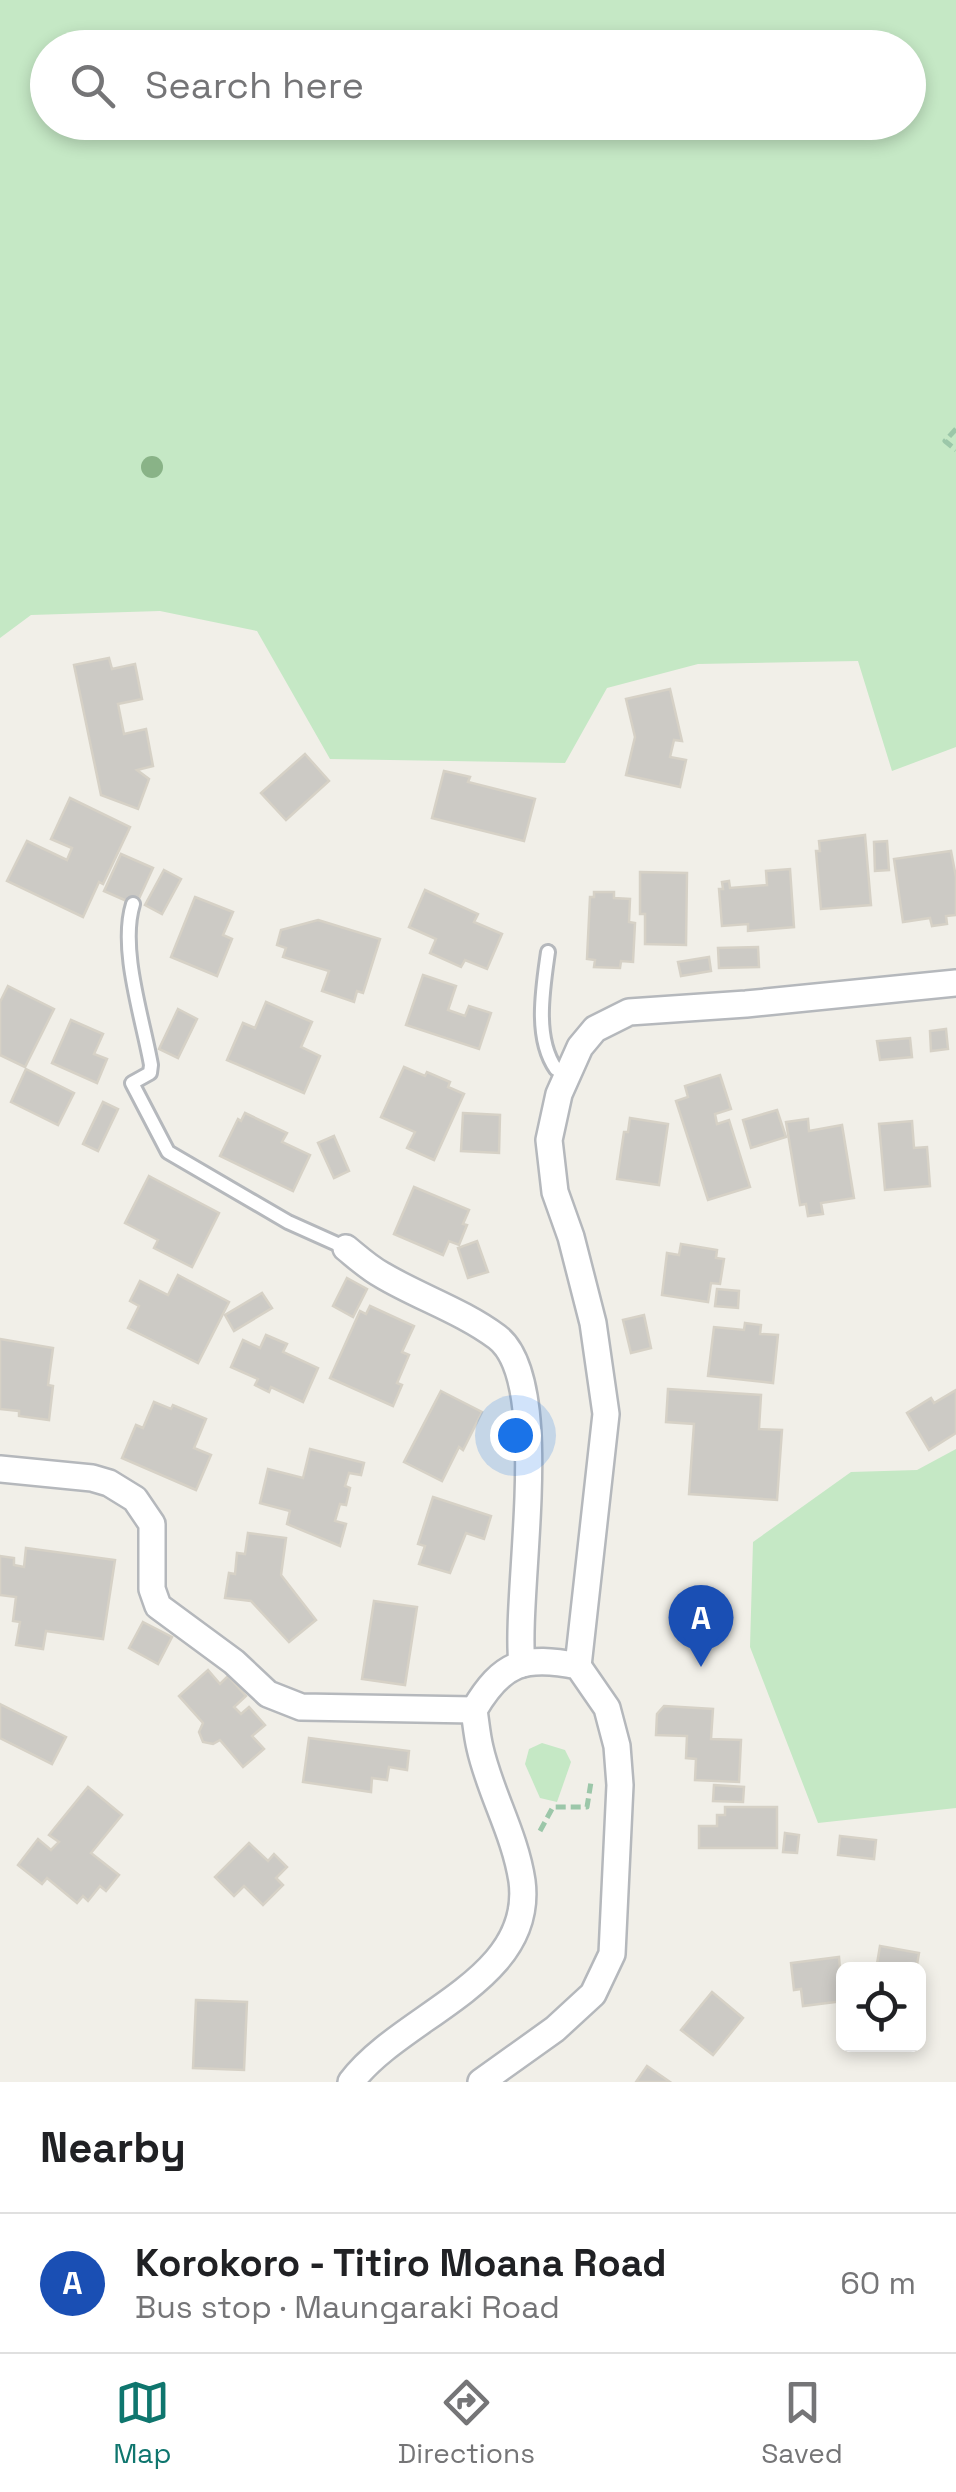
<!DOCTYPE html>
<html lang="en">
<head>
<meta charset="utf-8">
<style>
	:root { --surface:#fff; --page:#f2f2f2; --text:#202124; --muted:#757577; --line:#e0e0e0; --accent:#0f766e }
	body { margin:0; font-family:"Space Grotesk",sans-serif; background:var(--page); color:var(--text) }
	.controls { position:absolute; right:30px; bottom:30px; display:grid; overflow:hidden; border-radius:15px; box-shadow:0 5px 15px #0003 }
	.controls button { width:90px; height:90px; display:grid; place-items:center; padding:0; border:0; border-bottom:2px solid var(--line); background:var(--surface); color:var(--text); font:50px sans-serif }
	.you { position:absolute; left:515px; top:1435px; width:35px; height:35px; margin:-25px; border:8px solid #fff; border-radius:50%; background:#1a73e8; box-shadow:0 0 0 15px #1a73e833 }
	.badge { display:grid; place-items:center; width:65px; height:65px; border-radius:50%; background:var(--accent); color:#fff; font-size:32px; font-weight:700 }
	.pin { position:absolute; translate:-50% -82px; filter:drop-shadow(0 2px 5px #0008) }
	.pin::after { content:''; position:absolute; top:52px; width:35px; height:30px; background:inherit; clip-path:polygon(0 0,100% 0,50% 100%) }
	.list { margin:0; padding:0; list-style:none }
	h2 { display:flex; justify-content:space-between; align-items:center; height:130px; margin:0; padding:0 40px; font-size:42px }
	h2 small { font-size:32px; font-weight:400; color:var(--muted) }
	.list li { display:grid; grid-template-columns:65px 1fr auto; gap:30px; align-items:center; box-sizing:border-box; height:140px; padding:0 40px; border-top:2px solid var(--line) }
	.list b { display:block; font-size:38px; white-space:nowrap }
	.list p { margin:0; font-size:32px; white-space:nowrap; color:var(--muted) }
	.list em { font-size:32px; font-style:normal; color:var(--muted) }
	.icon { flex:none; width:55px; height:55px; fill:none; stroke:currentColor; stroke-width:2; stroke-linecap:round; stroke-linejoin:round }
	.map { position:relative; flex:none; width:956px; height:2082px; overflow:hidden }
	.search { position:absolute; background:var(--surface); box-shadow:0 5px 15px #0003; left:30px; right:30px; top:30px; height:110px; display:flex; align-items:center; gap:25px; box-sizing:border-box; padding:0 35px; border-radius:55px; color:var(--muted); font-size:38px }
	.sheet { height:270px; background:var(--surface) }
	nav { display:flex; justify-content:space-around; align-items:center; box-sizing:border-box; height:140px; border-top:2px solid var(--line); background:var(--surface); font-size:28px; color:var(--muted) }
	nav a { display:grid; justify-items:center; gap:5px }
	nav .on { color:var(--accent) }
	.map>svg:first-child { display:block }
</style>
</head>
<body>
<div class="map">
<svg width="956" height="2082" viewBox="0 0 956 2082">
	<rect width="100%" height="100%" fill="#f1efe8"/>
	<g fill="#c5e8c5" fill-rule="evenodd">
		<path d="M0,0h956v747l-64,24 -34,-110 -160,3 -91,24 -42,75 -235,-4 -73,-128 -97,-20 -129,4 -31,23zM48,48h860v74h-860z"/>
		<path d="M956,1449v359l-138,15 -68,-176 3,-105 98,-70 66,-2z"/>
		<path d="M542,1743l23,7 6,12 -14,40 -17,-4 -15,-34 4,-15z"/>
	</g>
	<g fill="#cccac5" stroke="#d6d1c6" stroke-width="2.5">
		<path d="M109,658l3,11 23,-5 7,35 -24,5 6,30 22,-5 7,37 -16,4 12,9 -11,30 -37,-14 -27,-130z"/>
		<path d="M670,689l12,52 -8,-1 -4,17 16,3 -6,27 -54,-12 9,-38 -9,-38z"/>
		<path d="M305,754l24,27 -43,39 -25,-27z"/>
		<path d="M444,771l26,6 -2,5 67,17 -11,42 -92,-23z"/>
		<path d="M70,798l60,29 -27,57 -4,-2 -16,35 -76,-36 20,-40 40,19 5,-12 -21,-9z"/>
		<path d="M865,835l6,70 -50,4 -5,-58h4l-1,-10z"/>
		<path d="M887,841l2,29 -14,1 -1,-29z"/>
		<path d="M951,851l5,26v38l-10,1 1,8 -15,2 -2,-8 -27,4 -9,-63z"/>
		<path d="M121,854l32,14 -17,37 -32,-14z"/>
		<path d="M790,869l4,58 -46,4v-7l-26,2 -3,-37h4l-1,-7 7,-1 1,7 37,-3 -1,-14z"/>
		<path d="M164,870l17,9 -19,35 -17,-9z"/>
		<path d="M640,872l47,1 -1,72 -41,-1v-30h-5z"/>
		<path d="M425,890l53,24 -4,8 28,12 -15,35 -22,-9 -4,7 -31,-14 6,-14 -27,-12z"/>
		<path d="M594,892h20v6l16,1 -1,23 6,1 -2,39 -12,-1 -1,7 -26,-1 1,-7 -8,-1 3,-62h4z"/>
		<path d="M195,897l38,15 -10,23 9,4 -15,37 -46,-19z"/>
		<path d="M318,920l62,19 -17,54 -6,-2 -3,11 -32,-11 7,-20 -46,-14 3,-9 -9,-3 4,-15z"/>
		<path d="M758,947l1,20 -40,1 -1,-20z"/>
		<path d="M709,957l2,14 -30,5 -3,-14z"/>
		<path d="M423,975l33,11 -8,24 17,6 4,-10 22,7 -12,36 -73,-24z"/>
		<path d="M8,986l46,23 -29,58 -25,-12v-53z"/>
		<path d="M266,1002l46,20 -11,25 19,9 -16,37 -77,-33 16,-37 12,5z"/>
		<path d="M178,1009l19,10 -19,39 -19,-9z"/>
		<path d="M71,1020l32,14 -9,20 13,5 -10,24 -45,-20z"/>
		<path d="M946,1029l2,20 -17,2 -1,-20z"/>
		<path d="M910,1038l2,19 -32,3 -3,-19z"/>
		<path d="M404,1067l21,9 2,-4 23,10 -2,5 16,7 -30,66 -27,-12 8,-16 -34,-15z"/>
		<path d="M26,1069l48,24 -16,32 -47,-23z"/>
		<path d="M720,1075l11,34 -16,5 2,10 12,-4 21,67 -42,13 -32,-99 12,-4 -3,-11z"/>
		<path d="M103,1102l15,7 -20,42 -15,-7z"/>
		<path d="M777,1110l9,27 -35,11 -8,-28z"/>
		<path d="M245,1113l42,20 -5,9 28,13 -17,36 -73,-35 18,-37 3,2z"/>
		<path d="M463,1113l37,2 -1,38 -38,-2z"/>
		<path d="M630,1118l38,6 -9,61 -42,-6 7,-47h4z"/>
		<path d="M808,1119l1,12 33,-6 12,73 -33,5 2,11 -15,2 -2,-12 -6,1 -14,-83z"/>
		<path d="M912,1121l2,27 13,-1 3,39 -45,4 -6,-66z"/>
		<path d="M334,1136l15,35 -15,7 -16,-35z"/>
		<path d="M149,1176l70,37 -27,54 -38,-19 4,-8 -33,-17z"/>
		<path d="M414,1187l55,23 -6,14 4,1 -8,20 -10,-4 -6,14 -49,-21z"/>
		<path d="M477,1241l11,31 -20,6 -10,-30z"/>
		<path d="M681,1244l36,6 -1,8 8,1 -4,25 -9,-1 -3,19 -46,-7 5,-42 12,2z"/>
		<path d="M178,1275l51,27 -31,61 -70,-35 11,-22 -9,-5 10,-20 28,14z"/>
		<path d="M347,1278l20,11 -14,28 -20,-11z"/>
		<path d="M717,1289l22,2 -1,17 -23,-2z"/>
		<path d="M262,1293l10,15 -38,23 -9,-16z"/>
		<path d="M370,1306l44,20 -12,26 7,3 -12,28 5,2 -9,21 -63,-28 30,-67 6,3z"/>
		<path d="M644,1315l7,33 -20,5 -8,-33z"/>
		<path d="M745,1323l16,2 -1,9 18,1 -5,48 -65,-7 6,-49 30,3z"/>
		<path d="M266,1335l21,9 -4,8 35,16 -15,34 -32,-15 -2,5 -14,-7 3,-6 -27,-12 12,-27 17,8z"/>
		<path d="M0,1339l53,9 -5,37 5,1 -4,34 -30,-4v-5l-19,-2z"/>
		<path d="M668,1389l93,6 -2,34 23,1 -5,70 -88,-6 5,-70 -28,-2z"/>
		<path d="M956,1390v43l-27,17 -22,-37 24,-15 3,5z"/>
		<path d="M441,1391l41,21 -19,38 -4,-3 -17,34 -38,-19z"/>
		<path d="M154,1402l17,7 2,-4 33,14 -12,29 17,7 -15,35 -74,-32 14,-33 7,3z"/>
		<path d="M310,1449l54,14 -3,12 -12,-2 -4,13 5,2 -4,17 -6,-1 -5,17 11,3 -6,22 -53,-22 3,-13 -30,-8 8,-34 35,9z"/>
		<path d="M433,1497l58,19 -7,23 -18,-6 -16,40 -31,-9 6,-18 -7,-2z"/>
		<path d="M248,1533l38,5 -5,37 35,45 -27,22 -38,-41 -26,-3 4,-25 6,1 2,-21 8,1z"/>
		<path d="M26,1548l89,12 -12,79 -57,-8 -3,18 -27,-4 4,-23 -7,-1 3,-24 -16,-2v-39l14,2v7l10,2z"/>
		<path d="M374,1601l43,6 -12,78 -43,-6z"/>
		<path d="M143,1622l29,15 -14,27 -29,-16z"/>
		<path d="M208,1670l12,14 8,-8 18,20 -12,11 7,7 8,-7 16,18 -13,11 12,13 -21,18 -23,-27 -7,4 -10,-2 -4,-10 4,-9 -24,-27z"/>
		<path d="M0,1704l66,33 -14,27 -52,-26z"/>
		<path d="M664,1706l49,3 -2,30 30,1 -2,42 -44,-2 1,-21 -10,-1 1,-22 -31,-1 1,-21z"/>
		<path d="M309,1738l100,13 -2,19 -18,-3 -2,13 -15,-2 -1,14 -68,-10z"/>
		<path d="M714,1785l30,2 -1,15 -30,-1z"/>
		<path d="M88,1787l34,28 -31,38 28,22 -13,16 -6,-5 -12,15 -5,-5 -6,7 -30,-25 -5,6 -24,-19 20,-26 13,11 8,-8 -10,-7z"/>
		<path d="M725,1807h52v41h-78v-22h18v-11h8z"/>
		<path d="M785,1833l14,2 -2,18 -14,-1z"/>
		<path d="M840,1836l36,4 -2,19 -36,-4z"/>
		<path d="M249,1843l19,18 6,-7 13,13 -11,11 7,7 -20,20 -19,-19 -10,10 -19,-19z"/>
		<path d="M880,1946l39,7 -3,17h-40z"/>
		<path d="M839,1957l1,12 12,1h-8v31l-41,5 -2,-17 -7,1 -3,-27z"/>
		<path d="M712,1992l31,26 -30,37 -32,-25z"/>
		<path d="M196,2000l51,2 -3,68 -51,-2z"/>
		<path d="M647,2066l23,16h-34z"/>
	</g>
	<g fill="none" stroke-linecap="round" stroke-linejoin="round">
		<g stroke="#b5b8bc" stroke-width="18">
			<g id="service">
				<path d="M133,904c-14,45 10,115 18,161l-1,8 -18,10 36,69 120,70 58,26"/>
				<path d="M548,952c-5,36 -14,86 8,117l12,4"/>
			</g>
		</g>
		<g stroke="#b5b8bc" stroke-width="30">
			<g id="minor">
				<path d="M346,1248c11,9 23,20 36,27 37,22 80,36 115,62 58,44 17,256 25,327"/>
				<path d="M0,1469l92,9 17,5 26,16 17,25v65l6,17 76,56 34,32 33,13 173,3"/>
				<path d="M578,1666l28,-252 -13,-91 -22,-86 -16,-45 -6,-52 10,-46 21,-47 15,-18 34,-17 117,-8 210,-21"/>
				<path d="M351,2082c51,-68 184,-101 171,-201 -7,-47 -32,-88 -42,-133 -3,-12 -4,-25 -6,-38 28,-48 51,-55 104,-44l29,42 10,38 3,39 -8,169 -19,40 -38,35 -74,53"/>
			</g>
		</g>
		<g stroke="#9cc7a9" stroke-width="5" stroke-dasharray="10 5" stroke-linecap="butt">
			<path d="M956,429l-11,12 11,9"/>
			<path d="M540,1831l13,-24h34l4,-25"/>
		</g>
		<use href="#service" stroke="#fff" stroke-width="12"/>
		<use href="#minor" stroke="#fff" stroke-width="25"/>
	</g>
	<circle fill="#89b387" cx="152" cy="467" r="11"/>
</svg>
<div class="controls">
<button><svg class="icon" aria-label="locate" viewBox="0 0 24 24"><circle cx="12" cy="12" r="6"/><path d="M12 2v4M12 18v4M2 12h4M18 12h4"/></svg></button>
</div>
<div class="you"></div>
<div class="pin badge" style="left:701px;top:1667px;background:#1a4fb4">A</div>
<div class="search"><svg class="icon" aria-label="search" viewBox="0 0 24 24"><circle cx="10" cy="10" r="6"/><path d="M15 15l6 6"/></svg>Search here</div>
</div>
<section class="sheet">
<h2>Nearby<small></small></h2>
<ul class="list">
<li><span class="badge" style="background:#1a4fb4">A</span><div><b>Korokoro - Titiro Moana Road</b><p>Bus stop · Maungaraki Road</p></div><em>60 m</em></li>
</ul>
</section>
<nav>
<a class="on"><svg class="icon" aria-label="map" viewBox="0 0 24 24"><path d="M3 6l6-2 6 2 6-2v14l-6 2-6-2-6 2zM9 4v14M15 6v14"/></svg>Map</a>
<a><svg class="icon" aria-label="directions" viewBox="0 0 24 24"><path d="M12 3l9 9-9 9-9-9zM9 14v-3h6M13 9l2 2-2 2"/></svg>Directions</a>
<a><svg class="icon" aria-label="saved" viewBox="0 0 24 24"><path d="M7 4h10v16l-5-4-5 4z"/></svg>Saved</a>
</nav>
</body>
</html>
